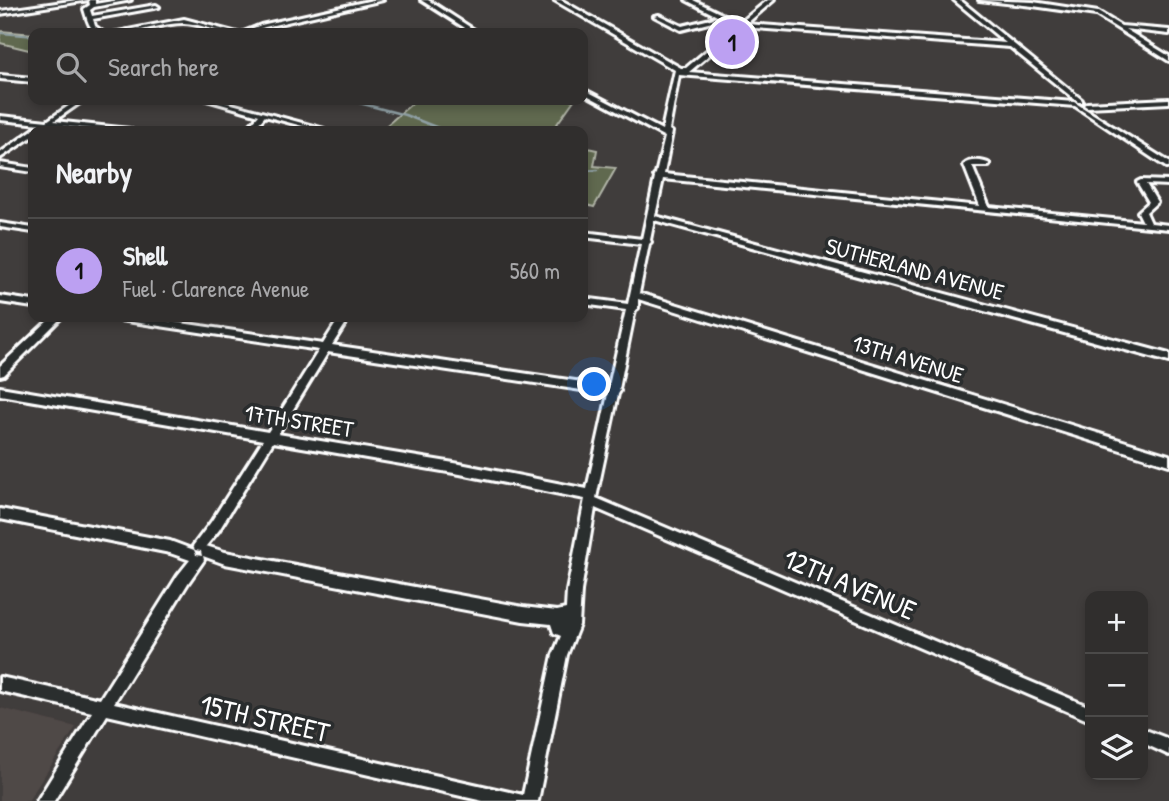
<!DOCTYPE html>
<html lang="en">
<head>
<meta charset="utf-8">
<style>
	:root { --surface:#302e2d; --page:#383635; --text:#f1f3f6; --muted:#a8a8aa; --line:#4b4a49; --accent:#bca0f2 }
	body { margin:0; font-family:"Patrick Hand",sans-serif; background:var(--page); color:var(--text) }
	.controls { position:absolute; right:21px; bottom:21px; display:grid; overflow:hidden; border-radius:14px; box-shadow:0 4px 10px #0003 }
	.controls button { width:63px; height:63px; display:grid; place-items:center; padding:0; border:0; border-bottom:2px solid var(--line); background:var(--surface); color:var(--text); font:35px sans-serif }
	.you { position:absolute; left:595px; top:385px; width:24px; height:24px; margin:-18px; border:5px solid #fff; border-radius:50%; background:#1a73e8; box-shadow:0 0 0 10px #1a73e833 }
	.badge { display:grid; place-items:center; width:46px; height:46px; border-radius:50%; background:var(--accent); color:#111; font-size:23px; font-weight:700 }
	.pin { position:absolute; translate:-50% -50%; border:4px solid #fff; box-shadow:0 2px 7px #0006 }
	.list { margin:0; padding:0; list-style:none }
	h2 { display:flex; justify-content:space-between; align-items:center; height:91px; margin:0; padding:0 28px; font-size:30px }
	h2 small { font-size:23px; font-weight:400; color:var(--muted) }
	.list li { display:grid; grid-template-columns:46px 1fr auto; gap:21px; align-items:center; box-sizing:border-box; height:105px; padding:0 28px; border-top:2px solid var(--line) }
	.list b { display:block; font-size:26px; white-space:nowrap }
	.list p { margin:0; font-size:23px; white-space:nowrap; color:var(--muted) }
	.list em { font-size:23px; font-style:normal; color:var(--muted) }
	.icon { flex:none; width:38px; height:38px; fill:none; stroke:currentColor; stroke-width:2; stroke-linecap:round; stroke-linejoin:round }
	.map { position:relative; flex:none; width:1169px; height:801px; overflow:hidden }
	.search { position:absolute; background:var(--surface); box-shadow:0 4px 10px #0003; left:28px; top:28px; width:560px; height:77px; display:flex; align-items:center; gap:18px; box-sizing:border-box; padding:0 24px; border-radius:14px; color:var(--muted); font-size:26px }
	.panel { position:absolute; background:var(--surface); box-shadow:0 4px 10px #0003; left:28px; top:126px; width:560px; height:196px; border-radius:14px }
	.map>svg:first-child { display:block }
</style>
</head>
<body>
<div class="map">
<svg width="1169" height="801" viewBox="0 0 1169 801">
	<rect width="100%" height="100%" fill="#403d3c"/>
	<filter id="ink" filterUnits="userSpaceOnUse"><feTurbulence type="fractalNoise" baseFrequency=".0143" numOctaves="2"/><feDisplacementMap in="SourceGraphic" scale="14" xChannelSelector="R" yChannelSelector="G"/><feConvolveMatrix kernelMatrix="1 2 1 2 8 2 1 2 1" color-interpolation-filters="sRGB"/></filter>
	<g filter="url(#ink)">
		<path fill="#504846" d="M0,708l76,19 -48,74h-28z"/>
		<g fill="#61694f" stroke="#b0b4a7" stroke-width="2">
			<path d="M0,31l33,3v17l-33,-8z"/>
			<path d="M416,100h158l-22,31h-172z"/>
			<path d="M583,147l14,3 -3,16 22,2 -22,39 -11,-3z"/>
		</g>
		<g fill="none" stroke-linecap="round" stroke-linejoin="round">
			<path stroke="#90a1a6" stroke-width="2" d="M0,33l33,3"/>
			<g stroke="#90a1a6" stroke-width="2.5">
				<path d="M348,100l57,15 41,16"/>
				<path d="M583,171l15,-1"/>
			</g>
			<g stroke="#fff" stroke-width="6">
				<g id="minor">
					<path d="M77,0h18v4l24,-4h12l-37,7 -4,3 2,6 64,-11 3,2 -66,12 2,7 9,7c-15,0 -16,-12 -20,-24l6,-4 -1,-5 -89,14 1,-3z"/>
					<path d="M373,0h10l-118,27 -17,6h-7l20,-8z"/>
					<path d="M421,0h7l51,33h-6z"/>
					<path d="M554,0h7l120,68h5l51,-43 -13,-6 -43,11 -27,-14 5,-1 23,11 37,-9 -33,-17h7l47,23 28,-23h6l-28,24 260,19 -52,-43h6l122,100v2h-4l-68,-55 -268,-20 -53,45 385,30 95,60v5h-3l-91,-61 -396,-31 -10,55 3,2 -8,42 316,32 -16,-41c6,-6 19,-5 26,-1l-1,2h-17l17,41 154,15 -5,-10 11,-10 -12,-20 4,-2 28,1v4l-23,-1 11,18 -11,10 5,11 18,2v4l-506,-50 -8,37 514,138v8l-515,-142 -4,20 1,2 -2,2 -10,49 530,162v10l-531,-166v9l-3,2 -16,79 1,2 -2,3 -22,104 494,209v14l-495,-213 -14,83 -2,34 -12,30 -29,146h-55l-376,-86 -53,86h-17l55,-89 -92,-21v-14l100,22 78,-124 12,-15 -20,-7 -170,-34v-10l170,32 24,9 2,5 6,1 -1,-5 -6,-1 -2,-4 18,-24 52,-82 -263,-45v-8l268,45 51,-82 -199,-30 -5,-3h25l183,27 17,-27h10l-18,28 277,41 17,-76 -43,-6v-6l45,6 13,-60 -58,-7v-5l59,7 13,-61 -1,-2 2,-2 9,-37 -82,-44v-4l79,41 13,-60zM328,352l280,42 -21,95 -127,-25 -182,-30zM273,442l187,32 125,25 -18,92 -1,18 -9,2 -34,-4 -298,-55 -19,-6 13,-16zM203,556l22,8 298,57 28,3 3,9 7,3 -8,19 -30,140 -409,-92 74,-120 16,-23z"/>
					<path d="M979,0l54,2 65,10 23,14 48,4v4l-44,-5 44,27v5l-73,-46 -63,-9z"/>
					<path d="M184,19l53,14c-18,1 -36,-10 -54,-10 -22,0 -46,11 -70,10z"/>
					<path d="M0,75l33,3v4l-33,-3z"/>
					<path d="M1169,99v4l-82,4 -3,-2 3,-2z"/>
					<path d="M77,100h7l-30,21 76,8 3,2h-21l-63,-6 -9,6h-7v5l-33,22v-5l41,-29 -41,-4v-4l47,5z"/>
					<path d="M207,100h10l107,29 -3,2 -56,-15 -13,15h-7l14,-16z"/>
					<path d="M0,163l33,5v4l-33,-5z"/>
					<path d="M0,223l33,5v4l-33,-5z"/>
					<path d="M0,296l33,5v6l-33,-5z"/>
					<path d="M52,317h10l-58,58 -4,1v-10z"/>
					<path d="M1143,729l26,10v16l-26,-12z"/>
				</g>
			</g>
			<use href="#minor" fill="#2a2d2e" fill-rule="evenodd"/>
		</g>
	</g>
	<g text-anchor="middle" stroke-width="7" stroke-linejoin="round" paint-order="stroke">
		<g font-size="23" fill="#fff" stroke="#2a2d2e">
			<text transform="translate(915 269) rotate(15)" y="8">SUTHERLAND AVENUE</text>
			<text transform="translate(908 359) rotate(17)" y="8">13TH AVENUE</text>
			<text transform="translate(299 421) rotate(9)" y="8">17TH STREET</text>
		</g>
		<g font-size="28" fill="#fff" stroke="#2a2d2e">
			<text transform="translate(850 584) rotate(23)" y="10">12TH AVENUE</text>
			<text transform="translate(265 718) rotate(13)" y="10">15TH STREET</text>
		</g>
	</g>
</svg>
<div class="controls">
<button>+</button>
<button>−</button>
<button><svg class="icon" aria-label="layers" viewBox="0 0 24 24"><path d="M12 4l9 5-9 5-9-5zM3 14l9 5 9-5"/></svg></button>
</div>
<div class="you"></div>
<div class="pin badge" style="left:732px;top:42px">1</div>
<div class="search"><svg class="icon" aria-label="search" viewBox="0 0 24 24"><circle cx="10" cy="10" r="6"/><path d="M15 15l6 6"/></svg>Search here</div>
<section class="panel">
<h2>Nearby<small></small></h2>
<ul class="list">
<li><span class="badge">1</span><div><b>Shell</b><p>Fuel · Clarence Avenue</p></div><em>560 m</em></li>
</ul>
</section>
</div>
</body>
</html>
